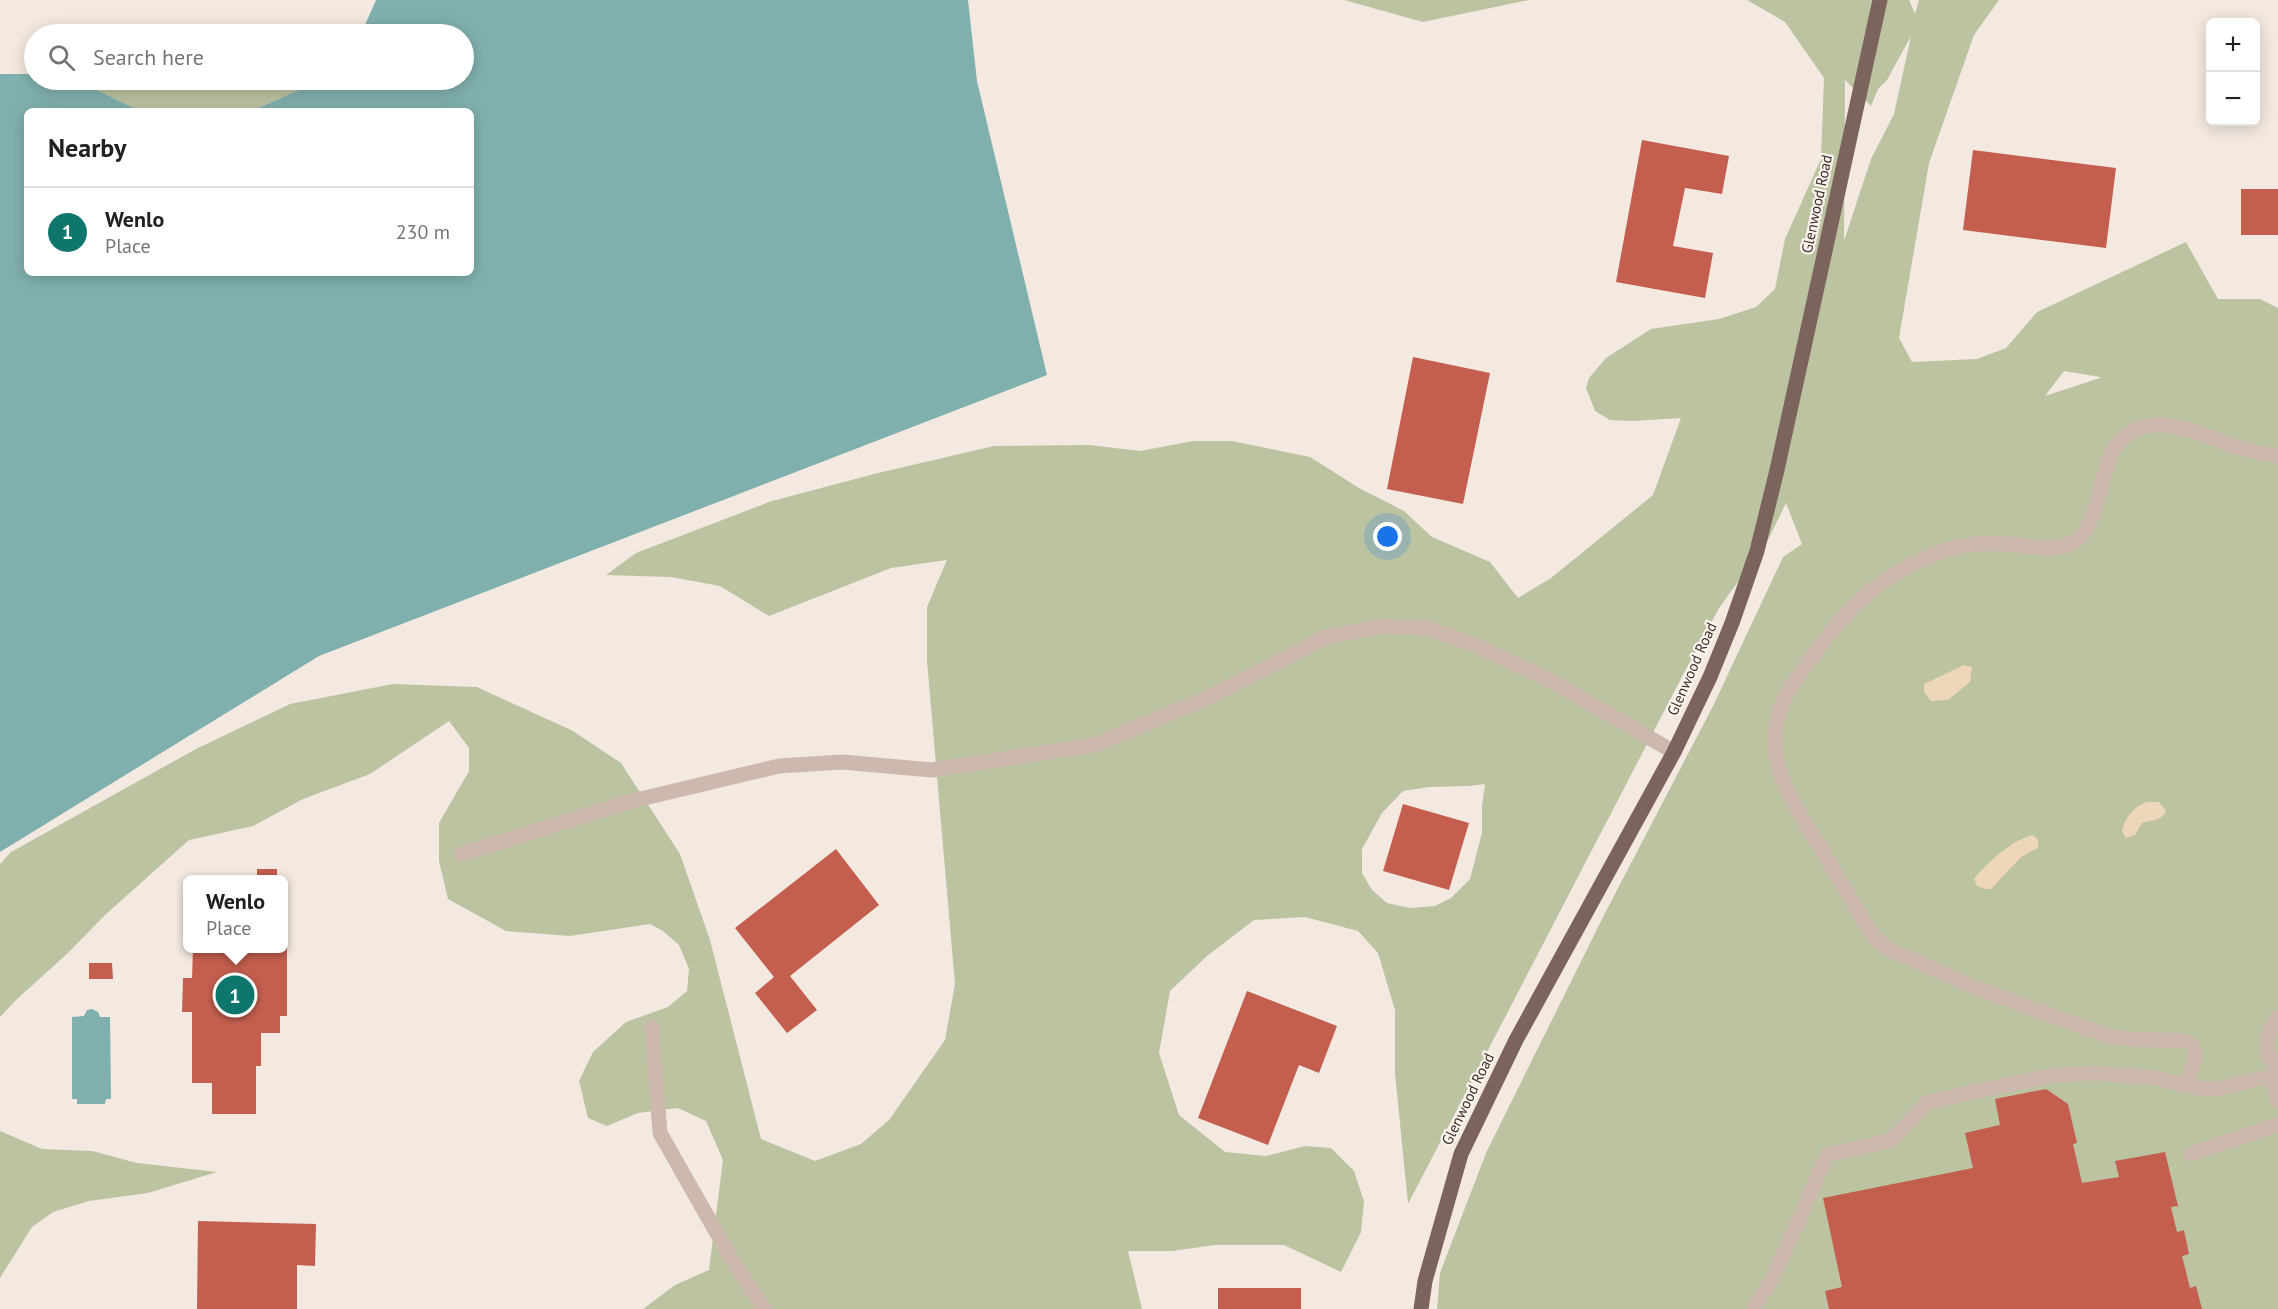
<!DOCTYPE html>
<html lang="en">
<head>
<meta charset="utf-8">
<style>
	:root { --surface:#fff; --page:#f2f2f2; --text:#202124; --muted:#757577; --line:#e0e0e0; --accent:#0f766e }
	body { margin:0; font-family:"PT Sans",sans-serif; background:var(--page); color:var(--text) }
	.controls { position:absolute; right:18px; top:18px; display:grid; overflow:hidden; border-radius:9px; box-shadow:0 3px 15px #0003 }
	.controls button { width:54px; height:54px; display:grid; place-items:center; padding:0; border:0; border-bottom:2px solid var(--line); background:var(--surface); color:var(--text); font:30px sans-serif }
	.you { position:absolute; left:1388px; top:537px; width:21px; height:21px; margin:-15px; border:4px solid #fff; border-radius:50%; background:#1a73e8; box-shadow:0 0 0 9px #1a73e833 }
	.badge { display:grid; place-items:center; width:39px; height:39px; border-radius:50%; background:var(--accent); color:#fff; font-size:20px; font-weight:700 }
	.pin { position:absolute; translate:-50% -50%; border:3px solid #fff; box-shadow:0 2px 6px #0006 }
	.popup { position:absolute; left:183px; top:875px; width:105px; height:78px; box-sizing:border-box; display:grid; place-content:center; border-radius:9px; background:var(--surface); filter:drop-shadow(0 2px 4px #0005); font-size:20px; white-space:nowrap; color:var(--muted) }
	.popup b { font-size:22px; color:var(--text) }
	.popup::after { content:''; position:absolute; left:50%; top:100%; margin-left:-12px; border:12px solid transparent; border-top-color:var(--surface) }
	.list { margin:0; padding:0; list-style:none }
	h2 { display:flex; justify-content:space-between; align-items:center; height:78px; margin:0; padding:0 24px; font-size:26px }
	h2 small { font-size:20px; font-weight:400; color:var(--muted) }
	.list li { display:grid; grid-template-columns:39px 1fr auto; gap:18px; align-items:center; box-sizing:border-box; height:90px; padding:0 24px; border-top:2px solid var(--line) }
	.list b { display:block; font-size:22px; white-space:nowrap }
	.list p { margin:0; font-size:20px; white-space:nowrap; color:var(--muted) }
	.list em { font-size:20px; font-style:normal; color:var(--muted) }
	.icon { flex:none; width:33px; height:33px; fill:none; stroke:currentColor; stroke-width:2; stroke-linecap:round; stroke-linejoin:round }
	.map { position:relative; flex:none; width:2278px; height:1309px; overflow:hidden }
	.search { position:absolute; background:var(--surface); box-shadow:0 3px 15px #0003; left:24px; top:24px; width:450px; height:66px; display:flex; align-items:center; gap:15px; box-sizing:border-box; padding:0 21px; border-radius:33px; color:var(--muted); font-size:22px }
	.panel { position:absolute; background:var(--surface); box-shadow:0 3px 15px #0003; left:24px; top:108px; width:450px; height:168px; border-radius:9px }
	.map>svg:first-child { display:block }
</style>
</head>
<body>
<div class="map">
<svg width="2278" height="1309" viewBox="0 0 2278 1309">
	<rect width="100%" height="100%" fill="#f3e9e1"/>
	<g fill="#bbc3a1" fill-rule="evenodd">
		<path d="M1344,0h185l-106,22z"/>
		<path d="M1747,0h162l6,14 4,-14h80l-25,35 -45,128 -30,175 13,24 65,-3 29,-11 31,-36 149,-70 32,57h42l18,9v1001h-841l3,-36 46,-120 118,-238 109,-209 70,-149 19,-13 -16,-41 -18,37 -49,68 -34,63 -277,533 -13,-131v-63l-17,-57 -20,-22 -53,-14 -51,3 -47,36 -37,35 -11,62 20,62 46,37 41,4 39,-10 26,2 23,23 10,30 -3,31 -20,40 -57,-27h-69l-43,6h-44l14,58h-499l32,-24 34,-15 14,-110 -17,-39 -28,-13 -40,5 -31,13 -19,-8 -9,-37 14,-29 33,-30 42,-15 19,-16 2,-22 -10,-24 -16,-14 -13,-7 -80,12 -64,-5 -58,-32 -9,-38v-38l30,-52v-23l-20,-27 -79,53 -67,25 -50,27 -64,14 -84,75 -37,38 -52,47 -16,17v-153l11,-12 185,-103 94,-45 103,-20 84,3 96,44 48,32 59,91 30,86 51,199 54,22 46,-17 28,-24 56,-80 10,-56 -28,-323v-54l20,-47 -56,8 -122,48 -49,-30 -49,-9 -65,-2 30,-22 136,-52 106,-28 116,-27 96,-1 50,6 53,-10h39l78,16 49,31 45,23 28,26 58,25 28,36 33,-20 102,-83 28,-77 -48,3 -23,-1 -15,-9 -9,-23 3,-10 17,-20 45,-29 68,-10 37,-12 19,-18 10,-50 36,-80 3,-81 -39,-56zM1911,36l-17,78 -23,45 -27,82 1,-161 26,26 7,-17 9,-9zM2064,371l36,6v1l-55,18zM1485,784l-3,22v27l-12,46 -19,19 -16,8 -25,2 -23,-5 -15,-13 -10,-17v-24l20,-36 21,-22 26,-4 40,-1z"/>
		<path d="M76,80h245l-69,31h-112z"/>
		<path d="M0,1131l42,18 50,2 45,12 80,9 -69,21 -59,8 -36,11 -21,15 -32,51z"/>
	</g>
	<g fill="#edd6b9">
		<path d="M1964,665l8,2 -2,15 -22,18 -17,1 -7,-9v-8z"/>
		<path d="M2147,802h12l7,8c-3,11 -15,10 -24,13l-7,12 -9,3 -4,-7c3,-14 11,-24 25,-29z"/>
		<path d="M2033,835l5,5v8l-17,9 -30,32h-5l-9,-3 -3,-7c11,-15 41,-41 59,-44z"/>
	</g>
	<g fill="#80b0ad">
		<path d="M376,0h592l9,81 70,294 -728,281 -319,196v-778h34v6h42l64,31h-113v162h444v-162h-219l69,-31h143v-46h-103z"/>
		<path d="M92,1009l6,3 2,5h10l1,82h-5l-1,5h-28v-5h-5v-82l12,-1 3,-6z"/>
	</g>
	<g fill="#c45f4f">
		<path d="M1642,140l87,16 -7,38 -37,-6 -12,58 40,7 -8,45 -89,-16z"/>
		<path d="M1973,150l143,18 -10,80 -143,-18z"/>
		<rect x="2241" y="189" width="37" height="46"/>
		<path d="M1413,357l77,16 -27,131 -76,-15z"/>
		<path d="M1403,804l66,19 -20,67 -66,-19z"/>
		<path d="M836,849l43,56 -89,71 27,34 -30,23 -32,-40 19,-16 -39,-49z"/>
		<rect x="257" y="869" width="20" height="11"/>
		<path d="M283,925h4v91h-7v17h-19v33h-5v48h-44v-31h-20v-71h-10l1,-34h9l1,-30h90z"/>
		<path d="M89,963h23l1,16h-24z"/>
		<path d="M1247,991l90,35 -18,47 -20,-8 -31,80 -70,-27z"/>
		<path d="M2046,1089l22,15 9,39 -4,1 9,39 37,-6 -4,-16 50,-9 13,54 -7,1 6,25 7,-2 5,24 -7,2 8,32 6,-2 6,23h-373l-4,-18 17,-4 -19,-89 150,-30 -8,-35 35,-8 -5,-26z"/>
		<path d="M198,1221l118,3 -1,42 -18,-1v44h-100z"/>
		<rect x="1218" y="1288" width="83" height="21"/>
	</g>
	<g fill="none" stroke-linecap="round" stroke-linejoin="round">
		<g stroke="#ccb8ad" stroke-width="15">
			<path d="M462,854l170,-53 147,-35 63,-4 90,8 163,-25 112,-47 119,-61 58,-11 44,2 44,16 76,35 126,73"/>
			<path d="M2278,1017c-12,15 -18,37 0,50"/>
			<path d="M652,1027l8,106 71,125 33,51"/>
			<path d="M2271,1076l7,25"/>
			<path d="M2187,1084c4,-14 16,-35 -1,-43l-57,-2 -21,-3 -129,-47 -91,-40 -15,-13c-16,-27 -32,-54 -48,-81 -23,-39 -57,-81 -49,-128 4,-33 29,-60 48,-86 33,-45 76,-78 129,-93 18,-5 37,-5 54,-4 20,1 44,8 63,0 33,-13 26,-78 50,-103 31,-33 79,-7 114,5 15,5 29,8 44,10"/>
			<path d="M2191,1154l87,-29"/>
			<path d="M1753,1309l20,-31 54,-123 65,-15 36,-38 125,-27 44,-2 58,5 48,11h15l60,-15"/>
		</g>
		<path stroke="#7c645d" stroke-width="15" d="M1421,1309l4,-28 36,-127 55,-114 158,-288 36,-75 22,-54 25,-72 20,-81 103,-470"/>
	</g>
	<g text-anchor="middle" stroke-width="4.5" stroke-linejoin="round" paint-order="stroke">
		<g font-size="15" fill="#3a2e2b" stroke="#faf3ee">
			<text transform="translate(1817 204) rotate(-78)" y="5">Glenwood Road</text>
			<text transform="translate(1692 669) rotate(-66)" y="5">Glenwood Road</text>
			<text transform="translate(1468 1099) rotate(-64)" y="5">Glenwood Road</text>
		</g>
	</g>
</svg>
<div class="controls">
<button>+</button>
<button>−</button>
</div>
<div class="you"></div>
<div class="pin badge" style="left:235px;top:995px">1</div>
<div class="popup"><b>Wenlo</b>Place</div>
<div class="search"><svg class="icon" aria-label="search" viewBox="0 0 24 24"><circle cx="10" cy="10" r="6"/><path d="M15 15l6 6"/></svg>Search here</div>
<section class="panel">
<h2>Nearby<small></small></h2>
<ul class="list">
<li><span class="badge">1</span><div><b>Wenlo</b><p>Place</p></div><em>230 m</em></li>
</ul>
</section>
</div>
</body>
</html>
